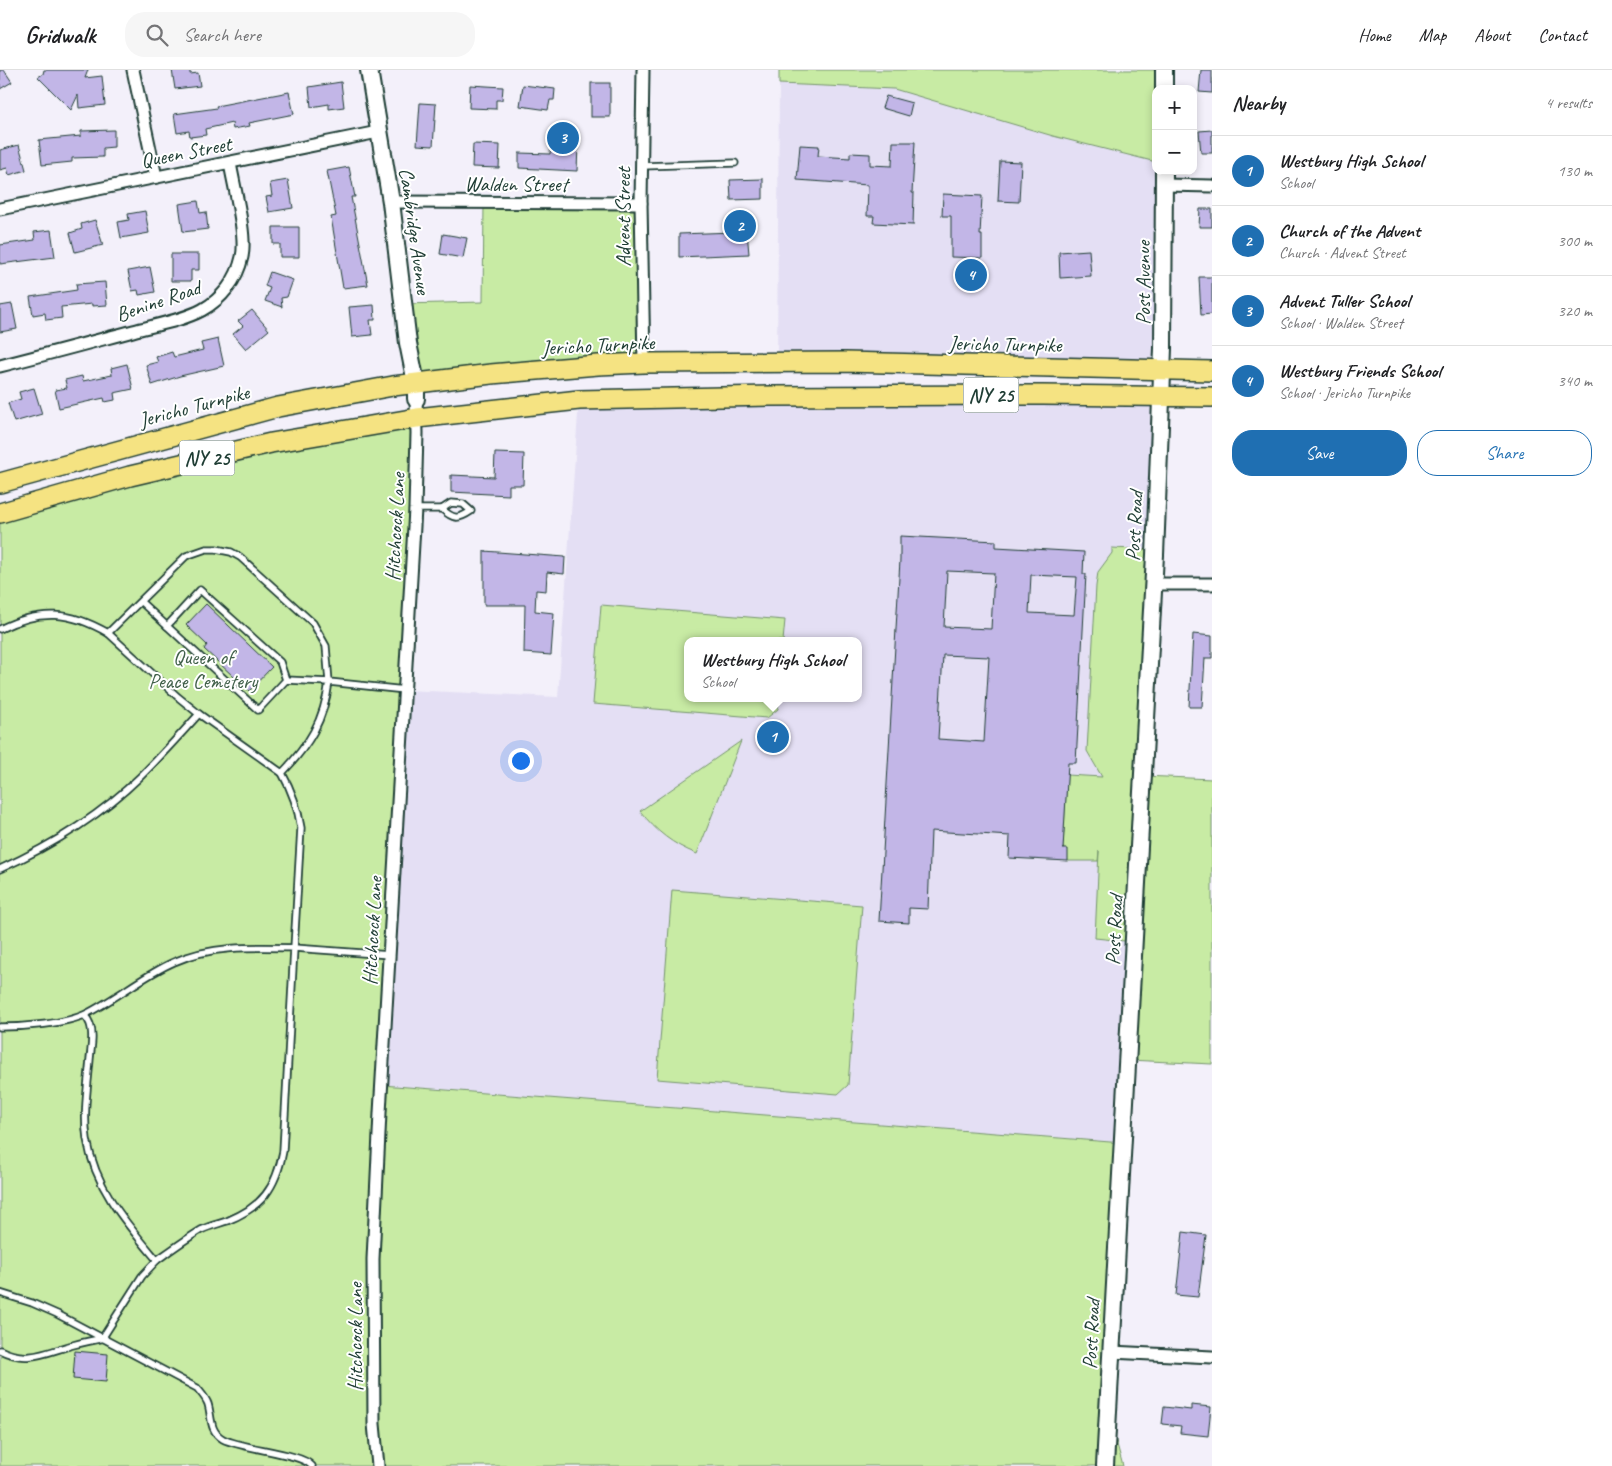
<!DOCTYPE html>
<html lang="en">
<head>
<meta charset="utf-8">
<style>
	:root { --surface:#fff; --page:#f6f6f6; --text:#202124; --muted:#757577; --line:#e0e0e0; --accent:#1f6fb2 }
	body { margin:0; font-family:Caveat,sans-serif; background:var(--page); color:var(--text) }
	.controls { position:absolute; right:15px; top:15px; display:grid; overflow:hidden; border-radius:10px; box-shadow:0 2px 8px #0003 }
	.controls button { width:45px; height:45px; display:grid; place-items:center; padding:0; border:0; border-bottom:1px solid var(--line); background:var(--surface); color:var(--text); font:25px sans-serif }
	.you { position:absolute; left:520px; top:690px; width:18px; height:18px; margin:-12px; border:4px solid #fff; border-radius:50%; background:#1a73e8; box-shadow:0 0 0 8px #1a73e833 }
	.badge { display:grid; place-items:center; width:32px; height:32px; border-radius:50%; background:var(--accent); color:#fff; font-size:16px; font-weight:700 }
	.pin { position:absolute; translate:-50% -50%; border:2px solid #fff; box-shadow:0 1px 5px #0006 }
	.popup { position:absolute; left:684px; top:567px; width:178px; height:65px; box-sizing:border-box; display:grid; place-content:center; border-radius:10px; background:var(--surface); filter:drop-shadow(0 1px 4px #0005); font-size:16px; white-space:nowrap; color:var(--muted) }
	.popup b { font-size:19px; color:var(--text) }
	.popup::after { content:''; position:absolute; left:50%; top:100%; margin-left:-10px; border:10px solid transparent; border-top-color:var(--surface) }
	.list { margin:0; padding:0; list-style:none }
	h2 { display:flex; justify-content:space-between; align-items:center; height:65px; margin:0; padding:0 20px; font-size:21px }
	h2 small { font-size:16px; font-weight:400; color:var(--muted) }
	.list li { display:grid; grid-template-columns:32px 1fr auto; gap:15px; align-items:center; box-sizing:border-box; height:70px; padding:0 20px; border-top:1px solid var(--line) }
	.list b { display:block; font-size:19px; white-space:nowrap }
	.list p { margin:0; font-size:16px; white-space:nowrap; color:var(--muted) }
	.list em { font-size:16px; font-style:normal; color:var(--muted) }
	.actions { display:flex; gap:10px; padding:15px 20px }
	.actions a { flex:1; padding:11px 0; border:1px solid var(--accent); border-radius:20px; text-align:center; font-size:18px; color:var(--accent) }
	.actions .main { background:var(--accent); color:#fff }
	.icon { flex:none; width:28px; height:28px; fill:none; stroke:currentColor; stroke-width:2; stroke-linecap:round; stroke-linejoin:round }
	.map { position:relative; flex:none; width:1212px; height:1396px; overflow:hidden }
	header { display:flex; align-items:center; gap:30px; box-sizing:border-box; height:70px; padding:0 25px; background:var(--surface); border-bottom:1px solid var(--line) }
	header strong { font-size:24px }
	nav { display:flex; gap:28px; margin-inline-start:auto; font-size:18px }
	.search { width:350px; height:45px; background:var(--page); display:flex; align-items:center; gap:12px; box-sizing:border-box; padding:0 18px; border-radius:20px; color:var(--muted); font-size:19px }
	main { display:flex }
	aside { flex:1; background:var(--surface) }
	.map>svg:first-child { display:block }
</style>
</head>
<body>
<header>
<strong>Gridwalk</strong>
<div class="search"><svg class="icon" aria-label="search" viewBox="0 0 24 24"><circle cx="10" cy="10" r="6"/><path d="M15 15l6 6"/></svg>Search here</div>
<nav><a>Home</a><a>Map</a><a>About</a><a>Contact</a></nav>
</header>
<main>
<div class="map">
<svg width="1212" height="1396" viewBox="0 0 1212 1396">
	<rect width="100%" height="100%" fill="#f3f0fa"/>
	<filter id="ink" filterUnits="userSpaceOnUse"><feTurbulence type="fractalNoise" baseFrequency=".02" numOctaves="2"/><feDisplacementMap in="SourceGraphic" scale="10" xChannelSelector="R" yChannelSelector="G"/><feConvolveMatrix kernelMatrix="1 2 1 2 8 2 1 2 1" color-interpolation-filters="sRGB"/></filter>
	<g filter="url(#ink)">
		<g fill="#e4dff4" fill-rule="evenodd">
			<path d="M779,14l115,5 159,47 103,26v9h8l-1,199 -386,-7z"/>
			<path d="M1161,326l-38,747 -742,-58 24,-395 153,7 21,-297zM688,571h170v57h-170z"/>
		</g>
		<g fill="#c8eba4" stroke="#74946c">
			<path d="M779,0h385v19h-8v73l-103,-26 -159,-47 -115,-5z"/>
			<path d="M484,133h157l3,160 -228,20 -13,-79 80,-2z"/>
			<path d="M417,348l-35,667 741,58 -15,269 15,54h-1123v-953z"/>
			<path d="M1112,478l43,2 -12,226 69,3v285l-84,-4 6,-118 -39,-4 4,-87 -1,10h-30l-5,-14 4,-72 35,2 -15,-26 9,-165 2,-14 14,-19z"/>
			<path d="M601,535l184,15 -2,21h-95v57h91l-1,11 -11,9 -174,-14z"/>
			<path d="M741,671l-44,113c-25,-10 -40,-22 -57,-43z"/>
			<path d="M672,820l190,15 -14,180 -10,9 -181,-15z"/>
		</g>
		<g fill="#c2b6e7" stroke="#1f3d34" fill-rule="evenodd">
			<path d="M0,0h4l8,12 -12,7z"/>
			<path d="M44,0h44l-3,8 17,-2 3,29 -26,3 -1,-13 -7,15 -33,-33 5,-3z"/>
			<path d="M172,0h18v4l8,-1 2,13 -25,3z"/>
			<path d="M1201,0h11v23l-13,-1z"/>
			<path d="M341,12l3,25 -15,2v-5l-18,3 -2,-20z"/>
			<rect x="591" y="13" width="19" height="34"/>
			<path d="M470,15l33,2 -1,13h-6v9l-27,-1z"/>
			<path d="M523,15l32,4 -1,11h-4l-2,10 -28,-4z"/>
			<path d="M289,22l5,22 -45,9 1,3 -17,3 -1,-6 -27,6 1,6 -16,2 -1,-6 -12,2 -3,-19 43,-6 -1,-2z"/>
			<path d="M886,26l26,7 -3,13 -27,-8z"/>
			<path d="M420,33l16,1 -3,42 -16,-1z"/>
			<path d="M114,60v17l-11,1v9l-31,1v4l-30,3 -3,-25 42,-4v-5z"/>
			<path d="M1212,60v23h-11l-2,-22z"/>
			<path d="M893,72h22l-3,51h2l-1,32 -40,-2 1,-7h-7l1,-31 -71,-5 3,-35 19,1 -1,10 32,2v-5l20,1v11l22,1z"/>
			<path d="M551,73l27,1 -1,27 -58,-3v-15l31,1z"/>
			<path d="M473,74l27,1 -1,23 -27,-1z"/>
			<path d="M19,75l7,25 -17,5 -2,-7 -7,2v-20z"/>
			<path d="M1000,91l21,1 -2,40 -21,-1z"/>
			<path d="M349,97l6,30h-4l17,88 -25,3 -12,-71 5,-1 -9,-45z"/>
			<path d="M763,109v20l-32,1 -1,-20z"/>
			<path d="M288,110l5,28 -24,4 -3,-15 6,-1 -2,-13z"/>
			<path d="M943,124l39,2 -2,39h2v23l-31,-1v-41h-9z"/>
			<path d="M198,131l2,12 6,-1 2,17 -25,3 -4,-28z"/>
			<path d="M1200,139h12v18h-13z"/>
			<path d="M145,141l4,22 -28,5 -3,-16 11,-2 -1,-6z"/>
			<path d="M95,150l8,25 -28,7 -5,-19 12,-4 -1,-5z"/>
			<path d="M746,150l3,34 -70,3v-23l55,-2 -1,-11z"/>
			<path d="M273,157h26v30h-19v-13h-7z"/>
			<path d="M51,160l4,27 -55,7v-19l35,-5 -1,-8z"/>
			<path d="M443,164l24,4 -4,20 -23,-4z"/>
			<path d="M1089,180l2,26 -31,2 -1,-26z"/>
			<path d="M171,184h28v16h-8v11h-20z"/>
			<path d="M150,197l5,25 -16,3 -1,-5 -6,1 -4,-20z"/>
			<path d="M270,202l23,8 -6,17 -6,1 1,9 -17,-6 5,-13 -5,-2z"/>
			<path d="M1199,207h13v37l-11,1z"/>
			<path d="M105,212l2,23 -15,1v-2l-31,3 1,11 -16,2 -1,-7 -12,2 -3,-18 47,-7 -1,-6z"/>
			<path d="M12,234l5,25 -17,3v-26z"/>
			<path d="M374,235l1,15h-5l2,15 -20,2 -3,-30z"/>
			<path d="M252,240l17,20 -23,19 -13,-15 10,-8 -5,-5z"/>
			<path d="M218,269l6,27 -44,10 -28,9 -6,-20 12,-3 -2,-5 16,-5 2,5 29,-7 -2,-7z"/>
			<path d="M127,294l6,25 -19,4 1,7 -10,2 -1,-4 -45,10 -4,-18 12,-2 -2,-8 17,-4 1,5 29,-6 -1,-7z"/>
			<path d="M34,318l8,26 -28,8 -6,-19 13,-4 -2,-7z"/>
			<path d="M495,383l29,1 -1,31h-14v10l-58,-3v-17l43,2z"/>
			<path d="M900,466l96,5v6l88,5 -1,22h3l-10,189h-8l-5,86h5v12l-59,-3 1,-22 -79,-5 -3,78 -19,-1v15l-30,-2 21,-361zM947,501l47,2 -3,56 -47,-2zM1031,505l46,2 -3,38 -45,-2zM943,585l46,2 -5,85 -46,-3z"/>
			<path d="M484,481l81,6 -1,17 -17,-2 -1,19 -10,-1 -1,21 19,2 -3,42 -27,-2 1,-48h-41z"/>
			<path d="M206,534l66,63 -23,24 -45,-42 3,-4 -21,-20z"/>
			<path d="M1193,564l19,2v22h-7l-3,49h-13z"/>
			<path d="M1183,1162l23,3 -8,62 -22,-2z"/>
			<path d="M75,1281l33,3 -2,28 -33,-3z"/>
			<path d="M1191,1335l20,2 -3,29 -28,-3 1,-7 -19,-2 2,-17 27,3z"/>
		</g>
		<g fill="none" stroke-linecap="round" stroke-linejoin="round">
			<g stroke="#1f3d34" stroke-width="9">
				<g id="lane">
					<path d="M642,96l93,-3"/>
					<path d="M451,433l12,1 8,7c-13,9 -18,8 -29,-2z"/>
					<path d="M415,439h27"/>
					<path d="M141,532l26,24"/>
					<path d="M0,559c40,-20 70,-18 108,4"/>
					<path d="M286,610l-6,-18 -80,-72 -33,36 91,84 28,-30 43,2c-5,39 -20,63 -47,91l-83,-59 -21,-17 -70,-64 78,-77 20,-7h10l15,3 9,5 73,66 13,23 3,36 76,8"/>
					<path d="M282,703c10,18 16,35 19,55l-7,120 96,7"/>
					<path d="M0,799c51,-23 101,-54 141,-93 20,-20 39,-41 58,-62"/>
					<path d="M0,957c23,0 66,-3 86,-13 30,-15 58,-39 88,-52 38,-17 81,-15 120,-14l-11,203c-7,37 -21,56 -56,70 -9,3 -18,5 -26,9 -15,9 -30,20 -44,30 -31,-37 -62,-72 -70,-121 -4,-26 1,-54 3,-80 1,-11 4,-24 0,-35 -1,-3 -4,-7 -6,-9"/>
					<path d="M0,1223l32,10 25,11 140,74c4,5 9,10 11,16 4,13 1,27 15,35 19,10 79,14 89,27"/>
					<path d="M103,1267l39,-61 15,-16"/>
					<path d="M0,1280c27,14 47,2 73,-5 11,-3 21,-5 32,-7"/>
				</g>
			</g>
			<g stroke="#1f3d34" stroke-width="15">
				<g id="street">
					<path d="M133,0l23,107"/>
					<path d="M643,0l-2,133 3,160"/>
					<path d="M1165,115l47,1"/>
					<path d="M391,132l250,1"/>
					<path d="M0,139l378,-77"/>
					<path d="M0,296c44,-11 88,-23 133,-35 22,-6 48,-10 69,-21 20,-11 35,-30 40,-53 5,-22 -8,-70 -12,-94"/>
					<path d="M1152,514h60"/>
					<path d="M1111,1282l101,5"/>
					<path d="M378,1396l-4,-42 -1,-165 7,-146 35,-604 2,-76 -1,-34"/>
				</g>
			</g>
			<g stroke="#1f3d34" stroke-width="20">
				<g id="secondary">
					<path d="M369,0l22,132 17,141 8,40v16"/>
					<path d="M1164,19v-19"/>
					<path d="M1105,1396l50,-911 8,-207 1,-177"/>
				</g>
			</g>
			<g stroke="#1f3d34" stroke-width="22">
				<g id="primary">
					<path d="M0,413l278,-76 115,-21 98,-12 107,-9 46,-2 201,-1 367,9"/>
					<path d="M0,443l130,-37 141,-33 146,-25 162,-18 191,-4 273,-1 169,2"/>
				</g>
			</g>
			<use href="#lane" stroke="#fff" stroke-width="5.5"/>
			<use href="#street" stroke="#fff" stroke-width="11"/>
			<use href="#secondary" stroke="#fff" stroke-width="16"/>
			<use href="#primary" stroke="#f5e382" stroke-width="19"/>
		</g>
	</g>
	<g text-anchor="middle" stroke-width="4" stroke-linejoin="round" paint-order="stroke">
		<g fill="#fff" stroke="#627771" stroke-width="1">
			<rect x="963.5" y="307.5" width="55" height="35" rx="4"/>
			<rect x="179.5" y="370.5" width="55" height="35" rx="4"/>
		</g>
		<g font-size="20" font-weight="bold" fill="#1f3d34">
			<text x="991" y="332">NY 25</text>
			<text x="207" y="395">NY 25</text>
		</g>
		<g font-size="21" fill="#1f3d34" stroke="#fff">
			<text transform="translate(186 82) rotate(-11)" y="7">Queen Street</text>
			<text x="516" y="121">Walden Street</text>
			<text transform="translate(623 147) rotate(-90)" y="7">Advent Street</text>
			<text transform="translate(415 161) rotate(82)" y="7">Cambridge Avenue</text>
			<text transform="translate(1143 213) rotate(-90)" y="7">Post Avenue</text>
			<text transform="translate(158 231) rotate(-19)" y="7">Benine Road</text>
			<text transform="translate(1005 274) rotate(1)" y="7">Jericho Turnpike</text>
			<text transform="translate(598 275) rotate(-3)" y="7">Jericho Turnpike</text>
			<text transform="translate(194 336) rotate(-15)" y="7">Jericho Turnpike</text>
			<text transform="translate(1134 456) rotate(-87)" y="7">Post Road</text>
			<text transform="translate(395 457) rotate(-87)" y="7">Hitchcock Lane</text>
			<text transform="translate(1114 860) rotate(-87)" y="7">Post Road</text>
			<text transform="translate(372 861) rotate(-87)" y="7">Hitchcock Lane</text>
			<text transform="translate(1091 1264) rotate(-87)" y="7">Post Road</text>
			<text transform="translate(355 1267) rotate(-90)" y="7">Hitchcock Lane</text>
		</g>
		<g font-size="21" fill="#41604a" stroke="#fff">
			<text x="203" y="594">Queen of<tspan x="203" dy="24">Peace Cemetery</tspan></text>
		</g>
	</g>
</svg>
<div class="controls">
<button>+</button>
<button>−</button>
</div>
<div class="you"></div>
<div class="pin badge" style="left:773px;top:667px">1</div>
<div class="popup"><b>Westbury High School</b>School</div>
<div class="pin badge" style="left:740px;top:156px">2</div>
<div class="pin badge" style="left:563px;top:68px">3</div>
<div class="pin badge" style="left:971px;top:205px">4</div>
</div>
<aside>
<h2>Nearby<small>4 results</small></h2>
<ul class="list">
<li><span class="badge">1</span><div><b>Westbury High School</b><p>School</p></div><em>130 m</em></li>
<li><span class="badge">2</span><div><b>Church of the Advent</b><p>Church · Advent Street</p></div><em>300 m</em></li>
<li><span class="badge">3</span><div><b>Advent Tuller School</b><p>School · Walden Street</p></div><em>320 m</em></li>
<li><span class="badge">4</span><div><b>Westbury Friends School</b><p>School · Jericho Turnpike</p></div><em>340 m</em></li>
</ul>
<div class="actions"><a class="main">Save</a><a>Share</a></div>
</aside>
</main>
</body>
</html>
